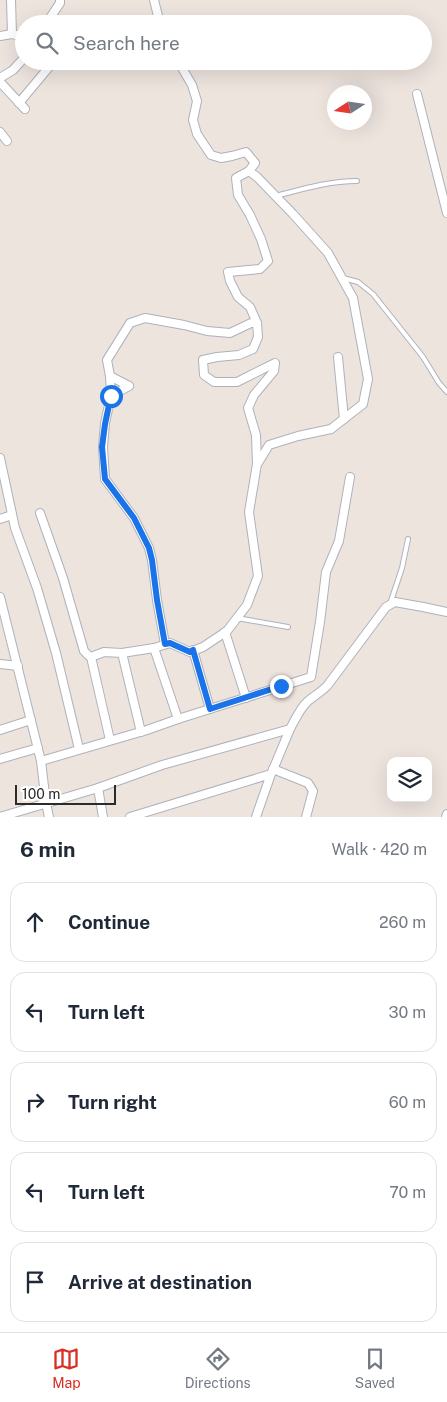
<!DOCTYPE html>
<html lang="en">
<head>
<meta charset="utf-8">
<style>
	:root { --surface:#fff; --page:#f2f2f3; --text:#1f2937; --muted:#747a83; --line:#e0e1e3; --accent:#d93025 }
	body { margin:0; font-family:"Public Sans",sans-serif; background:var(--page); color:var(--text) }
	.controls { position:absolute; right:15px; bottom:15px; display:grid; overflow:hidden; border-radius:10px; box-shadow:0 5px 20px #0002 }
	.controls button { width:45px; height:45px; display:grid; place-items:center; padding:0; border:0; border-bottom:1px solid var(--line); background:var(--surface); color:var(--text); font:25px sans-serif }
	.compass { position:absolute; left:327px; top:85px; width:45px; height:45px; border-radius:50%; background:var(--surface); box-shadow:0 5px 20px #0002; rotate:258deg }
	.scale { position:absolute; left:15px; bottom:12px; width:101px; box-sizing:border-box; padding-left:5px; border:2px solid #2b2b2b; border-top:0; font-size:14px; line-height:18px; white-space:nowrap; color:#2b2b2b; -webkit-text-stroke:4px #fff; paint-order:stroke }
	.stop { position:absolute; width:15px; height:15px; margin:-11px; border:4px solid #1a73e8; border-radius:50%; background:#fff }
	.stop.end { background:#1a73e8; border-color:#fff; box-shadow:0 1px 5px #0008 }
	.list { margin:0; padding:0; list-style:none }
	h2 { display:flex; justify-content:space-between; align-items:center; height:65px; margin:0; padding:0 20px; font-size:21px }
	h2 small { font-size:16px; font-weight:400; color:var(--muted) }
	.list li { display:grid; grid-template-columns:32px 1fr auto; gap:15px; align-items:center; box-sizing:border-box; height:80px; margin:0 10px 10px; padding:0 10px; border:1px solid var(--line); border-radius:15px }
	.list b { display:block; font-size:19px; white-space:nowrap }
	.list em { font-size:16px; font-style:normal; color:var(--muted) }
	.icon { flex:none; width:28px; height:28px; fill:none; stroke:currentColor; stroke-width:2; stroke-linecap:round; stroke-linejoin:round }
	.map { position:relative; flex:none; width:447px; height:817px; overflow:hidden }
	.search { position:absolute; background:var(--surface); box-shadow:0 5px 20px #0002; left:15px; right:15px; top:15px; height:55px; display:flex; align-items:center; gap:12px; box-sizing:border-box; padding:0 18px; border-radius:28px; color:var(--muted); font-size:19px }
	.sheet { height:515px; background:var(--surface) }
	nav { display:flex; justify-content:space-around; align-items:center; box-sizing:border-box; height:70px; border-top:1px solid var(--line); background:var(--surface); font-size:14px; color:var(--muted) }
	nav a { display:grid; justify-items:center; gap:2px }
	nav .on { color:var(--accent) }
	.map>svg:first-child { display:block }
</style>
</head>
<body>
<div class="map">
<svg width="447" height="817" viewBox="0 0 447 817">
	<rect width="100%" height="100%" fill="#ede4de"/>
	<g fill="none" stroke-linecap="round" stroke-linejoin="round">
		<g stroke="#aeb2bb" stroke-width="6">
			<g id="lane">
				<path d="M276,196c27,-7 53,-15 81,-15"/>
				<path d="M343,278l15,4 15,12 50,63 16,26 8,9"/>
				<path d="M390,604l12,-36 6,-29"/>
				<path d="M237,618l51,9"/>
			</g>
		</g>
		<g stroke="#aeb2bb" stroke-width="10">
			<g id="street">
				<path d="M11,0l1,34 12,3"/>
				<path d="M154,0l6,24"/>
				<path d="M46,24l14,-21v-3"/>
				<path d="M0,36l12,-2"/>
				<path d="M178,61l14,24 5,16 -4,19 4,14 14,21 10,3 11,-2 14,-4 9,11 -6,8"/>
				<path d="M0,78l13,-8 11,-12"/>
				<path d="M0,82l25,27"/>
				<path d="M417,94l30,119"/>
				<path d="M19,103l35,-42"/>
				<path d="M0,132l7,9"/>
				<path d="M257,323l-7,-16 -12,-10 -8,-16 -2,-9 32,-3 8,-8 -7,-22 -11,-24 -12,-20 -2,-17 13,-7 8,6 36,37 35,39 25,45 15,81 -5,25 -32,25 -33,7 -29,9 -11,18"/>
				<path d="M338,357l6,62"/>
				<path d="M110,376l1,20 -6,27 -2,24 2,32 29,39 15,30 3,12 5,40 8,44"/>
				<path d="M129,386l-19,-10 -3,-16 23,-37 15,-5 39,7 23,6 23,2 21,-10h6l1,14 -5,12 -14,6 -22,2 -14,3 1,15 10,7h23l38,-19 -1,8 -20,24 -6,13 8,27 1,29 -8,48 9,64 -11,29 -20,26 -24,16 -13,5 -20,-9 -16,5 24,71"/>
				<path d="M111,396l18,-10"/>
				<path d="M0,458l15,70 22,60 19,65 23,96"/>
				<path d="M40,513l23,65 21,73 4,4 3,2"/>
				<path d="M0,519l12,-4"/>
				<path d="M0,597l41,164 5,42 3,14"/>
				<path d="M225,632l21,66"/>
				<path d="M193,650l17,59"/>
				<path d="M122,653l19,79"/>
				<path d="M0,664l18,2"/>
				<path d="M0,730l31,-10"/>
				<path d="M110,740l-19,-83 13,-5 18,1 32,-5"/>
				<path d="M0,759l38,-11"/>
				<path d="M41,761l106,-31 31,-11 54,-17 79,-25 9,-55 6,-50 13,-31 11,-64"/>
				<path d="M273,769l35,14 5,8 -7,26"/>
				<path d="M272,772l18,-43"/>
				<path d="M98,788l64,-23 128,-36c5,-9 10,-21 18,-28 6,-5 13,-9 19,-15l59,-79 9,-5 28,5 24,5"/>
				<path d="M0,817l98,-29 5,29"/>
				<path d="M130,817l141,-43 -15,43"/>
				<path d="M446,817l1,-3"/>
			</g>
		</g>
		<use href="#lane" stroke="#fff" stroke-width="4"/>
		<use href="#street" stroke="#fff" stroke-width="8"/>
	</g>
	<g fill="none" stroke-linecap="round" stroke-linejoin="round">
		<path stroke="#1a73e8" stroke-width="6" d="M111,396l-6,28 -3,23 3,32 29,39 15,30 3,12 5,40 8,44 5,-1 20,9 3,-2 17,59 71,-23"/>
	</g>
</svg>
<div class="controls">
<button><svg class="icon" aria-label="layers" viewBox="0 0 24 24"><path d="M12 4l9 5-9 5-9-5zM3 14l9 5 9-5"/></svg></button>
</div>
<svg class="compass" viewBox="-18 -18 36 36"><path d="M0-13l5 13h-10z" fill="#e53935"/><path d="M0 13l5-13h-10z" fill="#747a83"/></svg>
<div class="scale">100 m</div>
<div class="stop" style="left:111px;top:396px"></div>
<div class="stop end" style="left:281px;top:686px"></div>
<div class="search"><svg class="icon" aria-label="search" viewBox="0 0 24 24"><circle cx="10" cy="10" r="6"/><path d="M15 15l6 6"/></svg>Search here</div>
</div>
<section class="sheet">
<h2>6 min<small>Walk · 420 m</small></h2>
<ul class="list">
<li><svg class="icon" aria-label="ahead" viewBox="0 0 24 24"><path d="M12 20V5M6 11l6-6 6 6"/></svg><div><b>Continue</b></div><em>260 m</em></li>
<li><svg class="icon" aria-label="left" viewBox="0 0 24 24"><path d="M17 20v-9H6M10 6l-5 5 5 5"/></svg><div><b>Turn left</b></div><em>30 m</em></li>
<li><svg class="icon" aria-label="right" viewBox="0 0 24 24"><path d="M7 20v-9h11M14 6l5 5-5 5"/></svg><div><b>Turn right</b></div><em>60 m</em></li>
<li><svg class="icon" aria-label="left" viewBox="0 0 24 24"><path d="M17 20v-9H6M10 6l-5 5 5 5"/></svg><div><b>Turn left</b></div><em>70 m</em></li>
<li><svg class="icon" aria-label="arrive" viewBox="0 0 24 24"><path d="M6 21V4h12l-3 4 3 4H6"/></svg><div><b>Arrive at destination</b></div></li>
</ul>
</section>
<nav>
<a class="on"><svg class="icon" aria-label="map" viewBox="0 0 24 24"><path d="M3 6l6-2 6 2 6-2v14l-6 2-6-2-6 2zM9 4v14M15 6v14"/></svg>Map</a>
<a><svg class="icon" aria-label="directions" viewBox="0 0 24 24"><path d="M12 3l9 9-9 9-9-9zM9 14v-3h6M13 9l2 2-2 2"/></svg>Directions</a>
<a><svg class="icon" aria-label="saved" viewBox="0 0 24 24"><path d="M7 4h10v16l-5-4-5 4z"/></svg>Saved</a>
</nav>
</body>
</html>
